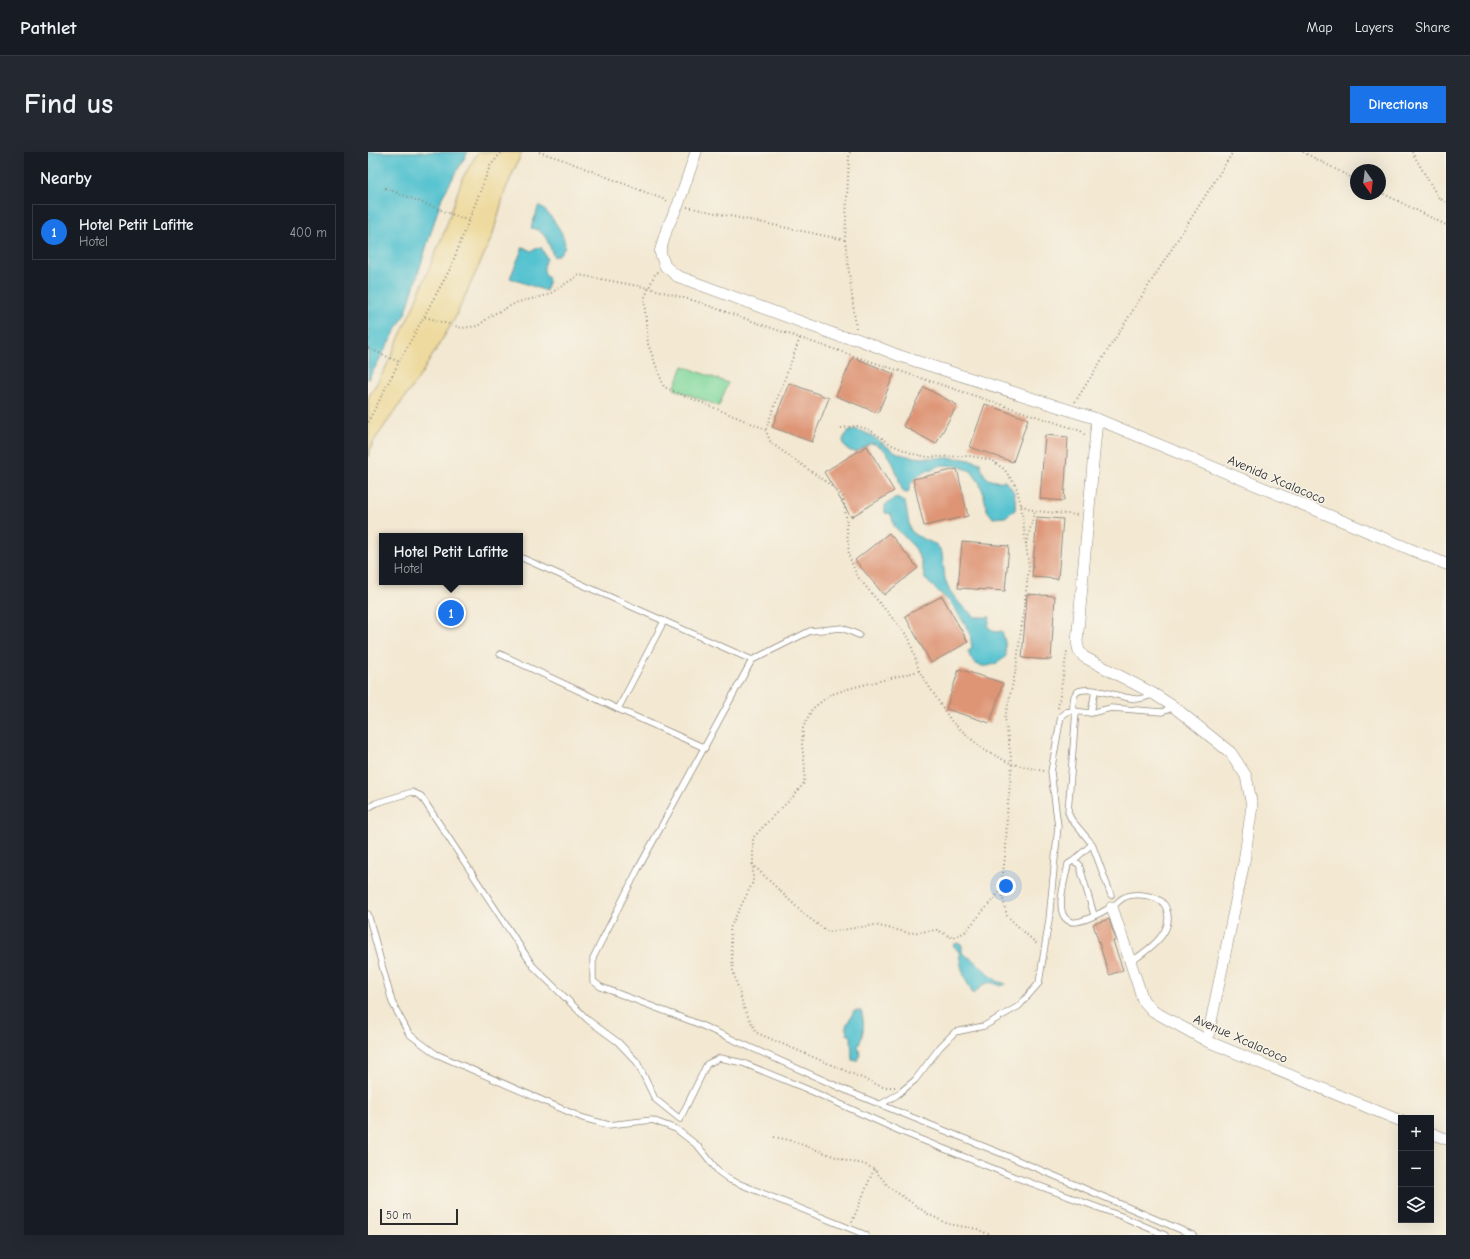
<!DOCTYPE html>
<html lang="en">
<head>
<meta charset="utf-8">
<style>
	:root { --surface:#171b24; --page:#242831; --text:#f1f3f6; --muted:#9ea1a6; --line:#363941; --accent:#1a73e8 }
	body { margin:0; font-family:"Comic Neue",sans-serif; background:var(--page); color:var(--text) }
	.controls { position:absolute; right:12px; bottom:12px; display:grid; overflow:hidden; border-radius:0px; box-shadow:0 4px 16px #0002 }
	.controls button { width:36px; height:36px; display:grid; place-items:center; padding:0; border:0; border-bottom:1px solid var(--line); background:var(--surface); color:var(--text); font:20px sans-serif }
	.compass { position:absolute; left:982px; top:12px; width:36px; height:36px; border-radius:50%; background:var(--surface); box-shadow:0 4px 16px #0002; rotate:166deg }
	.scale { position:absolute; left:12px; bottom:10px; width:78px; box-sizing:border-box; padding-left:4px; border:2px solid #2b2b2b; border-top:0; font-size:11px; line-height:14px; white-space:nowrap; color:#2b2b2b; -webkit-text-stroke:3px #f7f3e8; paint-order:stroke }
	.you { position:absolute; left:638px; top:734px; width:14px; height:14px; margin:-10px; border:3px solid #fff; border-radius:50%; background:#1a73e8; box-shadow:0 0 0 6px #1a73e833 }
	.badge { display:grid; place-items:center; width:26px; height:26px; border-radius:50%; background:var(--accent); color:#fff; font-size:13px; font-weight:700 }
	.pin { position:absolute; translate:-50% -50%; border:2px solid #fff; box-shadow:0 1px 4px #0006 }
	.popup { position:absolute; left:11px; top:381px; width:144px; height:52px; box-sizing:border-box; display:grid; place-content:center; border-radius:0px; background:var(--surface); filter:drop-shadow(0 1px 3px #0005); font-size:13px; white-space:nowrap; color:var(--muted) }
	.popup b { font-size:15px; color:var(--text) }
	.popup::after { content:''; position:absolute; left:50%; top:100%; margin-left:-8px; border:8px solid transparent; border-top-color:var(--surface) }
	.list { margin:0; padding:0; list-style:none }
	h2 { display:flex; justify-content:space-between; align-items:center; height:52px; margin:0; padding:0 16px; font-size:17px }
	h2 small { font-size:13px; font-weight:400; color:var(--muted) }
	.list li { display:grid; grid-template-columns:26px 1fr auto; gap:12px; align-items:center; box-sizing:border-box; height:56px; margin:0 8px 8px; padding:0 8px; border:1px solid var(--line); border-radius:0px }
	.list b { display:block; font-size:15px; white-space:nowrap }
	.list p { margin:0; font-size:13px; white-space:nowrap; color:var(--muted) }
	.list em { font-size:13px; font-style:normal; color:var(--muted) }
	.icon { flex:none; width:22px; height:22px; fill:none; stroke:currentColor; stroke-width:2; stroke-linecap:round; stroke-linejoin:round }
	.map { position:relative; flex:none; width:1078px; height:1083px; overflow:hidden; border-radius:0px }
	header { display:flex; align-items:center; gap:24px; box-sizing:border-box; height:56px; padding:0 20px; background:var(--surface); border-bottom:1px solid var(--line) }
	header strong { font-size:19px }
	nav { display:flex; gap:22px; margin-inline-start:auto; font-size:14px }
	.intro { display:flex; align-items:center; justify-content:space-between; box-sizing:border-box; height:96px; padding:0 24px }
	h1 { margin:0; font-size:28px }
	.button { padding:10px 18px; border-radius:0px; background:var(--accent); color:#fff; font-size:14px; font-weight:700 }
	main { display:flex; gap:24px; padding:0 24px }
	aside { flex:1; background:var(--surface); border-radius:0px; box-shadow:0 4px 16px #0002 }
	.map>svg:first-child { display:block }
</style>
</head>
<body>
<header>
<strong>Pathlet</strong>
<nav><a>Map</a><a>Layers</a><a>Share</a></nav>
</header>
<div class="intro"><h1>Find us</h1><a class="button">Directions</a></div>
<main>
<aside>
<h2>Nearby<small></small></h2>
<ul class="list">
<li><span class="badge">1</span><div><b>Hotel Petit Lafitte</b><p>Hotel</p></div><em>400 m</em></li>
</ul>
</aside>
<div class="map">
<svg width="1078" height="1083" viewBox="0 0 1078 1083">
	<rect width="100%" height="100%" fill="#f7f3e8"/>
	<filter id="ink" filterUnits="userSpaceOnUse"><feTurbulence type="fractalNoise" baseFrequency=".025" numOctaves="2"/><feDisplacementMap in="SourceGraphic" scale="8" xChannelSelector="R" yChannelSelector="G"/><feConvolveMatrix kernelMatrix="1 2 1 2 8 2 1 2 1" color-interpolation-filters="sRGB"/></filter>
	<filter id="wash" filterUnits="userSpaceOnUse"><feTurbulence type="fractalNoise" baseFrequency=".012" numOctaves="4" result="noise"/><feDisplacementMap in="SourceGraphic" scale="16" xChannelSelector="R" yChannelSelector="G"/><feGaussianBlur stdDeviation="0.9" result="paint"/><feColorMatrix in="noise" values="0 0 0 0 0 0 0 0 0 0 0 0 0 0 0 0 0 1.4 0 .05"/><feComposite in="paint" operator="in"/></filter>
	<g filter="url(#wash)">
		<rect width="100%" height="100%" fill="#f3e8d2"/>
		<path fill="#83d99d" stroke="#578264" d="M315,214l45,17 -9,23 -45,-17z"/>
		<path fill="#eeda9e" stroke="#8c8264" d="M110,0h44l-17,39 -13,46 -38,83 -34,56 -47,66 -5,15v-59l17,-29 28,-62 32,-77 17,-51z"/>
		<g fill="#57c3d0" stroke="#41777e">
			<path d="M0,0h100l-26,45 -36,115 -38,68z"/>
			<path d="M171,53c9,7 30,31 25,44 -2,4 -6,6 -10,8 -6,-13 -7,-26 -23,-29z"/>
			<path d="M155,95l8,4 10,-4 6,12c-5,8 -4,14 2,20l-3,12 -36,-13z"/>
			<path d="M486,277c21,4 31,20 49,26 26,7 53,-2 77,8 4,16 9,19 25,18 10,9 11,16 10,29l-10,7 -12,1 -6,-8 -4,-18 -4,-10 -8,-11 -13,-5 -16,-1 -19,7 -12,11 -3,10 -5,-1c-7,-18 -10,-44 -32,-49l-14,9 -7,-1 -6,-5 -1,-7 4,-6z"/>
			<path d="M528,346l9,4 5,27 5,6 22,10 5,8 3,26 5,12 10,13 15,13h15l-2,10 7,5 7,-1 3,11 1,14c-7,8 -25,16 -34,4 -2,-2 -3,-6 -4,-9l4,-2 -2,-16 -6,-10 -12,-19 -27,-25 -4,-19 -6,-12 -21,-22 -3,-12 -6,-1v-8z"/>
			<path d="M589,791l5,2v8l11,7 24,21 9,3 -5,2c-15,-7 -16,-2 -28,8 -9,-17 -12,-23 -14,-42l-6,-7z"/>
			<path d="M486,859h7c4,11 3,25 -3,35l2,8 -3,7 -5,-1 -1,-24 -4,-2 -1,-8z"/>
		</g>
		<g id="blocks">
			<g fill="#de9576">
				<path d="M485,205l41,17 -16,39 -42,-17z"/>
				<path d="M421,231l40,15 -17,44 -40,-15z"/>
				<path d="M556,235l33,18 -21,39 -33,-18z"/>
				<path d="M617,252l43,15 -15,43 -43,-15z"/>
				<path d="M677,283l23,2 -4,64 -24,-2z"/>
				<path d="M499,294l27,45 -43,26 -27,-45z"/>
				<path d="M589,317l11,47 -44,10 -11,-47z"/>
				<path d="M669,365l26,2 -5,60 -26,-2z"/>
				<path d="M521,381l29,35 -34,27 -29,-35z"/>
				<path d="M594,390l47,4 -4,45 -47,-3z"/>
				<path d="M659,442l28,2 -4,64 -29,-2z"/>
				<path d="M574,444l26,46 -37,21 -26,-47z"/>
				<path d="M591,517l44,14 -13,40 -44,-14z"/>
				<path d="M741,767l7,21 -3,1 10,29 -14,5 -16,-51z"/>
			</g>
		</g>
	</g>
	<g filter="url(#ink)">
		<use href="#blocks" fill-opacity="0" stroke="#8f8a7e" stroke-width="1"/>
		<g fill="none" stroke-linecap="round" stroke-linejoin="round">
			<g stroke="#8f8a7e" stroke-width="7">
				<g id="service">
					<path d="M152,405l232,103"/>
					<path d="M296,469l-46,88 87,39"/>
					<path d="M491,483l-17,-7 -32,3 -58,29 -114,209 -45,89v23l8,6 95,36 156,70 163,66 178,76"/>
					<path d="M132,502l118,55"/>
					<path d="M705,559c0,-5 -1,-14 3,-18 9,-10 48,6 61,6 5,0 11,-3 16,-4"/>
					<path d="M708,559l-8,101 3,7 21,25 19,51"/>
					<path d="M723,561l4,-22"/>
					<path d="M0,656l8,-5 36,-11 9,4 112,170 55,54 30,22 19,20 18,37 25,20 27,-55 13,-6 23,5 66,27 93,42 105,42 114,42 44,19"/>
					<path d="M705,709l19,-17"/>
					<path d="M0,762l24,88 17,32 27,20 147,64 26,7 43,-5 24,9 22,17 21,26 11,8 136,55"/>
					<path d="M726,763l-15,-51 -6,-3 -5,3c-2,14 -15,49 1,57 8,5 34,-9 42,-14 5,-2 8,-7 12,-9 10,-6 29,-3 38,3 4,3 5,6 6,10 7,23 -21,40 -36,51"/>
					<path d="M513,952l16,-9 18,-15 25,-33 15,-15 29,-6 35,-20 20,-23 10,-63 9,-94 -7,-54 10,-56 5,-4 7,-1 18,2 20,-5 51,4 12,-5"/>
				</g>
			</g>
			<g stroke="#8f8a7e" stroke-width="12">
				<g id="minor">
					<path d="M328,0l-18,53 -11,23 -7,24 5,14 12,10 162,60 18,3 43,17 197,63 349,145"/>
					<path d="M729,267l-20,223 2,9 5,6 70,37 20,13 57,46 15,23 6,30 -8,56 -37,179"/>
					<path d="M744,755l31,93 10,11 54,30 194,80"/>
					<path d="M1063,981l15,6"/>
				</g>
			</g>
			<g stroke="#8f8a7e" stroke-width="2" stroke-dasharray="1 3" stroke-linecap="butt">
				<path d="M171,0l22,7 107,42"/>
				<path d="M482,0l-1,5 -4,83 11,88"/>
				<path d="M935,0l53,28"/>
				<path d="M1044,0l26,45 8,6"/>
				<path d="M17,36l84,33"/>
				<path d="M1012,40l66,33"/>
				<path d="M319,55l158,33"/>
				<path d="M290,120l-3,2 -11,25 4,45 16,43 101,42 6,14 62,44 10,10 3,19 3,40 8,20 52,62 10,33 33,51 32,28 28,14 -5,50 -1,34 -5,42 6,26 31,29"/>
				<path d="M57,165l37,11 16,-2 14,-11 26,-13 30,-7 31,-20 70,13 46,13 105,37 -34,91"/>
				<path d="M432,186l281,93 5,5"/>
				<path d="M0,196l31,14"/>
				<path d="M707,250l158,-250"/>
				<path d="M0,270l31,-60 51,-93 40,-103 12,-14"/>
				<path d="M473,276l16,-2 13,4 22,15 21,9 15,3 43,-1 20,4 13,9 12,17 5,19 8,63 -13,101 -11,49 7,46 32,7"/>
				<path d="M653,353l14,6 43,4"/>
				<path d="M658,392l9,-33"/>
				<path d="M690,556l9,-57"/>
				<path d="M384,712l53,51 23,17 47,-7 35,8 27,-3 16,8 12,-6 36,-42"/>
				<path d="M527,935h-12l-126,-54 -12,-22 -12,-40 -3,-43 23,-46v-44l20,-22 20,-19 11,-14 1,-16 -3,-21 1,-18 9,-19 18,-14 17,-6 72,-18"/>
				<path d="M406,985l15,3 58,21 17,3 10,5 15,18 39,27 20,10 29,5 13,6"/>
				<path d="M484,1070l22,-53"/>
			</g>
			<use href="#service" stroke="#fff" stroke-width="5.5"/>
			<use href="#minor" stroke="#fff" stroke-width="11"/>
		</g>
	</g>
	<g text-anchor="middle" stroke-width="3" stroke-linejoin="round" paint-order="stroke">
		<g font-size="13" fill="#2b2b2b" stroke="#f7f3e8">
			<text transform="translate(909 327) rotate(23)" y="5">Avenida Xcalacoco</text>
			<text transform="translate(873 886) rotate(24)" y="5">Avenue Xcalacoco</text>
		</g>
	</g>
</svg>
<div class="controls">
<button>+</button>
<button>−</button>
<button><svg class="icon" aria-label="layers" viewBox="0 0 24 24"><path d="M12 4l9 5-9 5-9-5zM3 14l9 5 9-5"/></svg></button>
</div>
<svg class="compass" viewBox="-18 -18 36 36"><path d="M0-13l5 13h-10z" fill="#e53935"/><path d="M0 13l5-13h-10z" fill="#9ea1a6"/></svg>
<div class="scale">50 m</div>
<div class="you"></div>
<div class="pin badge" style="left:83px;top:461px">1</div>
<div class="popup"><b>Hotel Petit Lafitte</b>Hotel</div>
</div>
</main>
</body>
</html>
